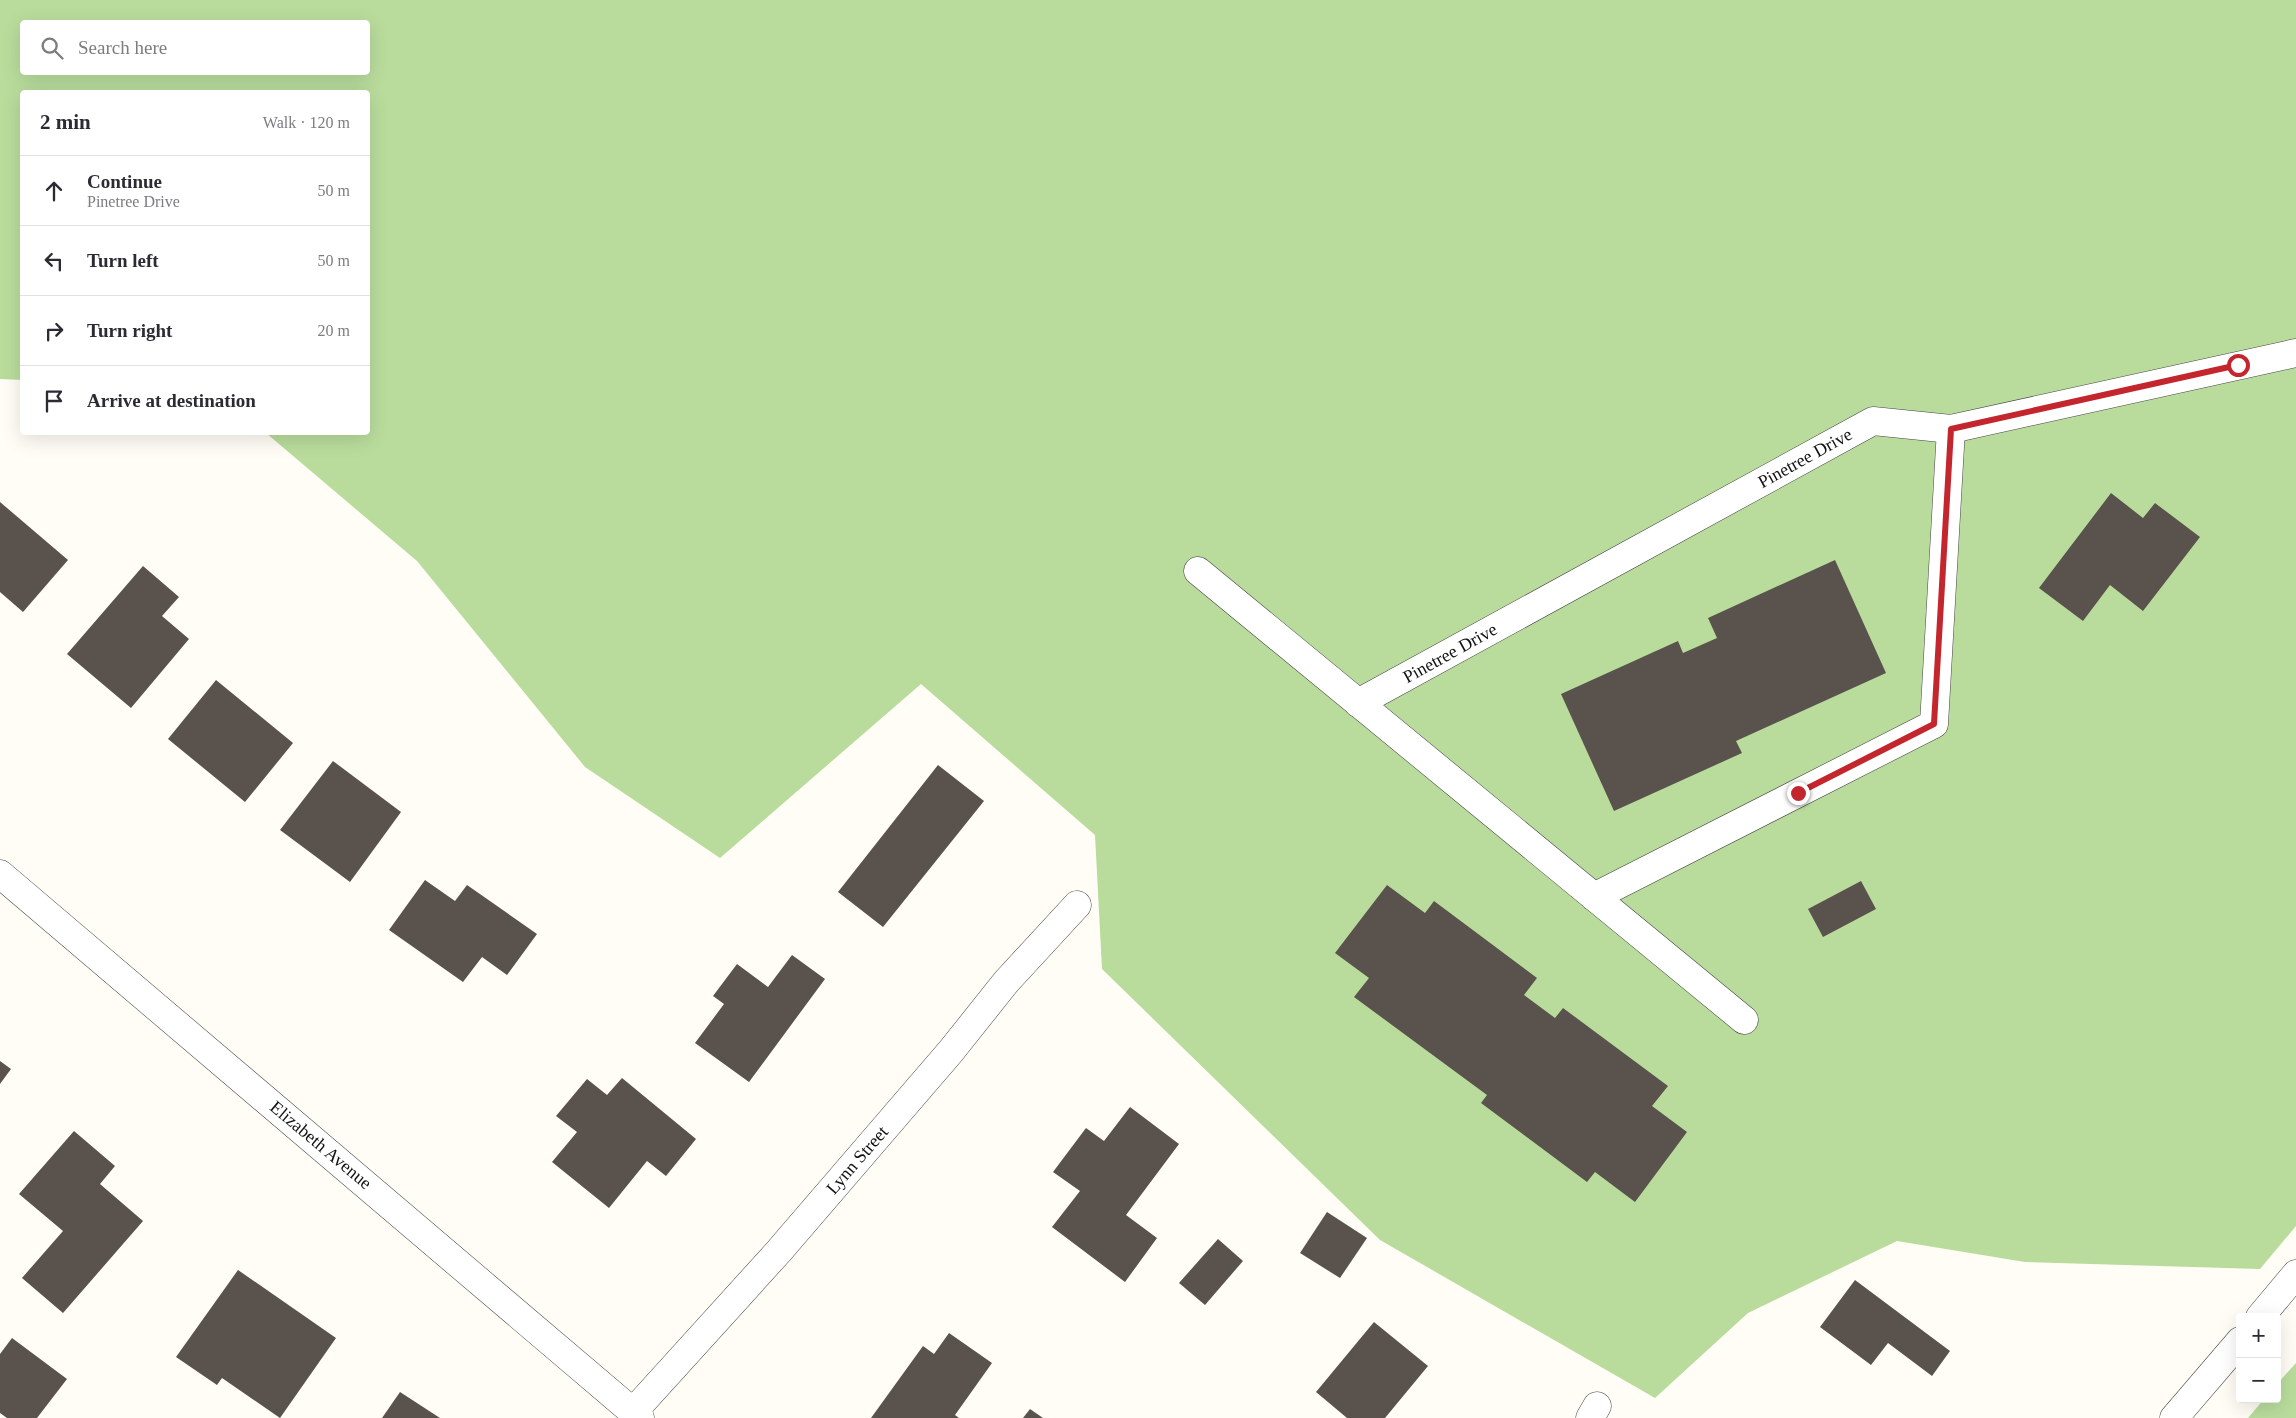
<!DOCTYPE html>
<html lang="en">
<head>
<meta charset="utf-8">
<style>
	:root { --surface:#fff; --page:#f7f7f7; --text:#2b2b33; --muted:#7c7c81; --line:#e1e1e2 }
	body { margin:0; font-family:Georgia,serif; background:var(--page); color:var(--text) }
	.controls { position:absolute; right:15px; bottom:15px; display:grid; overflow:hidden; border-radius:5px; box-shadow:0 5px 20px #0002 }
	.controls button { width:45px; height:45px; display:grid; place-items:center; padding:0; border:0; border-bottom:1px solid var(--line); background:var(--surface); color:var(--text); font:25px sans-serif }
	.stop { position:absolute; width:15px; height:15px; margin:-11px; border:4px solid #c4262e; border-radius:50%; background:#fff }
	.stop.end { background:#c4262e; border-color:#fff; box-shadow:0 1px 5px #0008 }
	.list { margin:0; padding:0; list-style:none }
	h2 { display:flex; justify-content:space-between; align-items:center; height:65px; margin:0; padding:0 20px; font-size:21px }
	h2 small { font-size:16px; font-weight:400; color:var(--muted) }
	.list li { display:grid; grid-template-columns:32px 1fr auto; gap:15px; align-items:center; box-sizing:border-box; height:70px; padding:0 20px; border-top:1px solid var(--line) }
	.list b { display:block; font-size:19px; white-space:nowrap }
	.list p { margin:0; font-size:16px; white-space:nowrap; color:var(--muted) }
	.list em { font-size:16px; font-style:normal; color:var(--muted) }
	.icon { flex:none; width:28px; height:28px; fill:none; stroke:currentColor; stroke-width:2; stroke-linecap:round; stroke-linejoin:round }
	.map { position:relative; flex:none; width:2296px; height:1418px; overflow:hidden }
	.search { position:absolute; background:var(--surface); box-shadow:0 5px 20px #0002; left:20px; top:20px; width:350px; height:55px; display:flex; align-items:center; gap:12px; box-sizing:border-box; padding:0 18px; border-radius:5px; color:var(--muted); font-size:19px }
	.panel { position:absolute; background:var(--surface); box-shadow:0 5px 20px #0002; left:20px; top:90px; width:350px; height:345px; border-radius:5px }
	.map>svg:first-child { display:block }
</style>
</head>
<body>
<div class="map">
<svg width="2296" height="1418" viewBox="0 0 2296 1418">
	<rect width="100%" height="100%" fill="#fffdf5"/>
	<g fill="#b9dc9c" fill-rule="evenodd">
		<path d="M0,0h2296v1226l-36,43 -235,-7 -128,-21 -149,72 -93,85 -275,-158 -278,-271 -7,-134 -174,-151 -201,174 -135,-91 -168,-206 -151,-128 102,-1v-340h-346v288l-22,-1zM22,22h346v50h-346z"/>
		<path d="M2296,1363v55h-48l16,-19h13v-15z"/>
	</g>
	<g fill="#5a524d">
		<path d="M2111,493l32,25 12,-15 45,34 -57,74 -33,-26 -27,36 -44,-33z"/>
		<path d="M0,502l68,58 -45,52 -23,-20z"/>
		<path d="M1835,560l51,113 -150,68 6,12 -128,58 -53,-117 117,-53 5,12 34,-15 -9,-20z"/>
		<path d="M143,566l36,31 -17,19 27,23 -58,69 -64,-54z"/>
		<path d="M216,680l77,63 -48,59 -77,-63z"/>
		<path d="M333,761l68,51 -51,70 -70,-52z"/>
		<path d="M938,765l46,36 -101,126 -45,-35z"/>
		<path d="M425,880l30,21 12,-16 70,49 -30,41 -25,-18 -19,25 -74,-52z"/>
		<path d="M1861,881l15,28 -53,28 -15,-28z"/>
		<path d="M1387,885l38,28 9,-12 103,77 -13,17 31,23 8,-10 105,78 -16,20 35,26 -52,70 -40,-30 -8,10 -106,-79 6,-8 -133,-98 15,-19 -34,-25z"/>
		<path d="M792,955l33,24 -76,103 -54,-39 29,-39 -11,-8 24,-32 31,23z"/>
		<path d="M0,1061l11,8 -11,15z"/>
		<path d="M622,1078l74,61 -30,37 -19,-15 -38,47 -57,-46 25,-30 -21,-16 31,-37 20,16z"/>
		<path d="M1130,1107l49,37 -53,71 31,23 -32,44 -73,-55 28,-36 -27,-19 33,-44 18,13z"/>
		<path d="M74,1131l41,35 -15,18 43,37 -80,92 -41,-35 41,-47 -44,-37z"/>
		<path d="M1327,1212l40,26 -27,40 -40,-25z"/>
		<path d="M1218,1239l25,22 -38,44 -26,-22z"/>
		<path d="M238,1270l98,68 -56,80 -58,-40 -5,7 -41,-28z"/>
		<path d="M1855,1280l95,71 -18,25 -44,-33 -17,22 -51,-38z"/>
		<path d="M1374,1322l54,44 -43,52h-38l-31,-26z"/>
		<path d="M949,1333l43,30 -37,52 4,3h-88l52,-72 11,8z"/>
		<path d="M12,1338l55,41 -30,39h-30l-7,-5v-59z"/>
		<path d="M400,1392l40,26h-58z"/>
		<path d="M1030,1409l13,9h-20z"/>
	</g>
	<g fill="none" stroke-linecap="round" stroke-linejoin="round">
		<g stroke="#444" stroke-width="29">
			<g id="street">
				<path d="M1198,571l546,449"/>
				<path d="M1358,703l515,-282 78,8 345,-76"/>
				<path d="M0,874l640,544"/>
				<path d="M1594,897l340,-173 17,-295"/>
				<path d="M2260,1317l36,-43"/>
				<path d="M633,1412l146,-161 172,-200 55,-69 71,-77"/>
				<path d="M1590,1418l7,-12"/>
				<path d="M2174,1418l66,-77"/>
			</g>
		</g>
		<use href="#street" stroke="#fff" stroke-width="28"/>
	</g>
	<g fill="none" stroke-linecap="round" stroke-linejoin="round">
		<path stroke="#c4262e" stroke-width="6" d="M1798,793l136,-69 17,-295 287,-64"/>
	</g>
	<g text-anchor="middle" stroke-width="5" stroke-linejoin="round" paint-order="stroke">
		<g font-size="18" fill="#111" stroke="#fff">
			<text transform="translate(1805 458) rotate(-29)" y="6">Pinetree Drive</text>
			<text transform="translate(1450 653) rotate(-29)" y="6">Pinetree Drive</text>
			<text transform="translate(321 1145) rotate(40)" y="6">Elizabeth Avenue</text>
			<text transform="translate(857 1160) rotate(-49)" y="6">Lynn Street</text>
		</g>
	</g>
</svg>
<div class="controls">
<button>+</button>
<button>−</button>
</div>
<div class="stop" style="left:2238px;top:365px"></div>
<div class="stop end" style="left:1798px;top:793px"></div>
<div class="search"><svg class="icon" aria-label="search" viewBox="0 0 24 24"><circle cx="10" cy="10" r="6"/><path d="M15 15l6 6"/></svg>Search here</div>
<section class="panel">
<h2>2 min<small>Walk · 120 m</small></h2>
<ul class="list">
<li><svg class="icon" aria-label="ahead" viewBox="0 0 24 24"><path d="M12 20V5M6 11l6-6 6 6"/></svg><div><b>Continue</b><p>Pinetree Drive</p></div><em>50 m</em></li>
<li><svg class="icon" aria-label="left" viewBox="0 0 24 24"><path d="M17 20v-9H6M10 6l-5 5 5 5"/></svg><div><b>Turn left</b></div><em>50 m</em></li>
<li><svg class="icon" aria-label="right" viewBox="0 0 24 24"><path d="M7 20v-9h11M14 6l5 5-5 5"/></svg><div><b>Turn right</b></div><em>20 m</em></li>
<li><svg class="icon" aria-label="arrive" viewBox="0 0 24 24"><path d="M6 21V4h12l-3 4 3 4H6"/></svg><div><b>Arrive at destination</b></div></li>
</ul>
</section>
</div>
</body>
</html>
